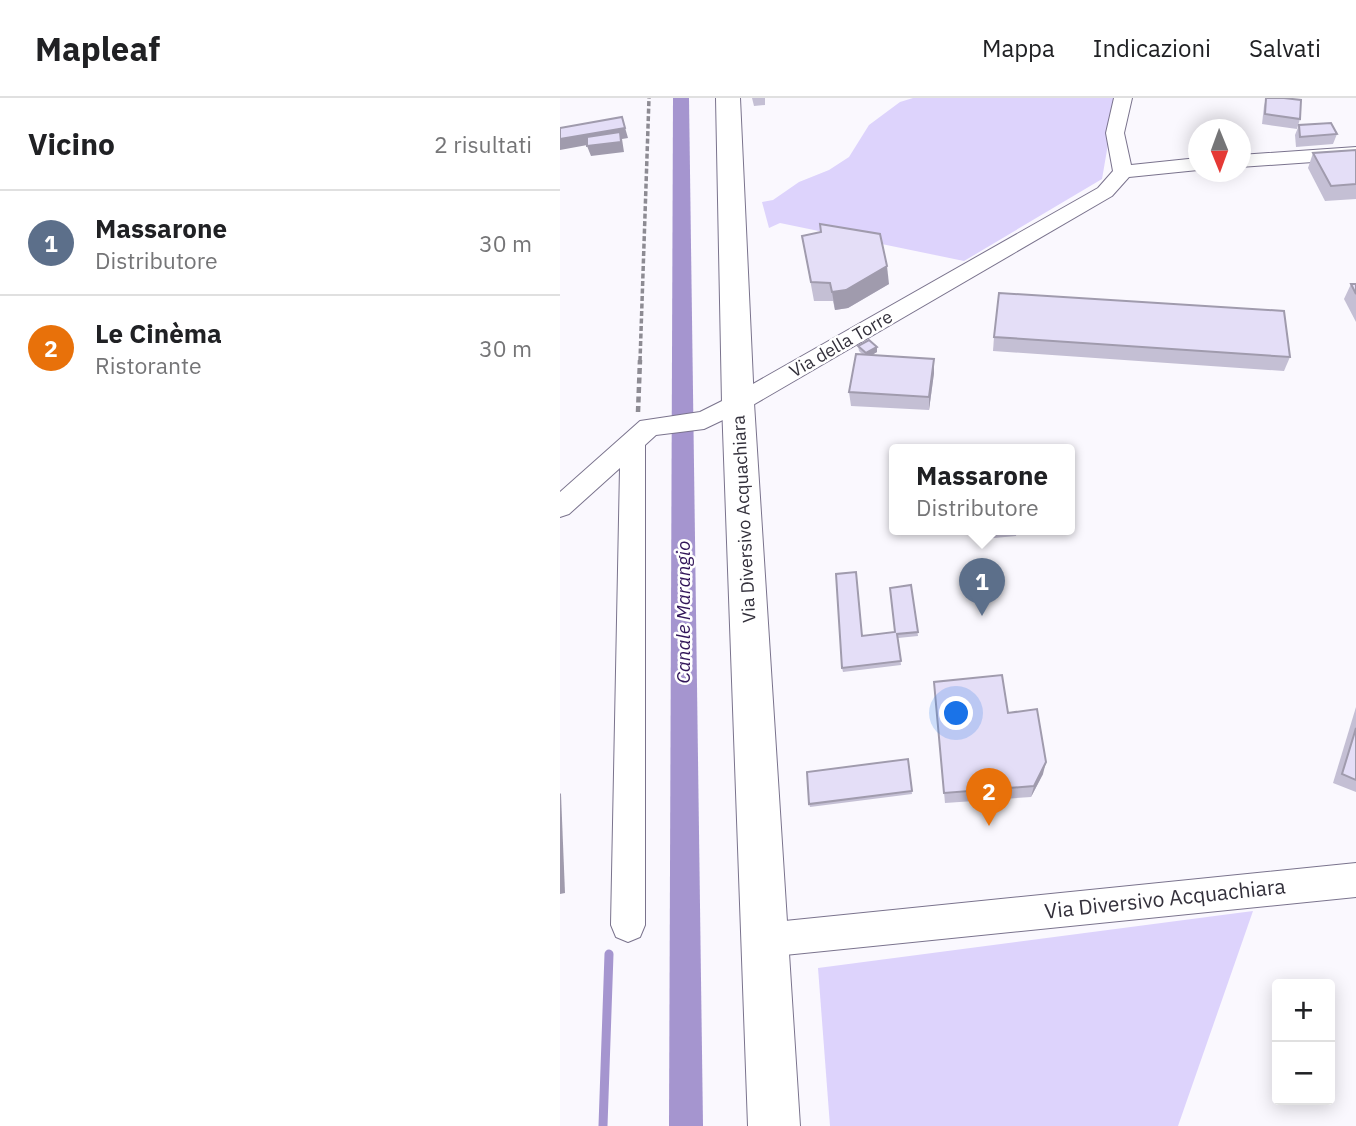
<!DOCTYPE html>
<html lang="it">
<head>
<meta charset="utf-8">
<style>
	:root { --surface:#fff; --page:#f6f6f6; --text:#202124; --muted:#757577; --line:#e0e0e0; --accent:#626d15 }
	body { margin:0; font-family:"IBM Plex Sans",sans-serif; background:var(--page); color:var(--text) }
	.controls { position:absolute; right:21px; bottom:21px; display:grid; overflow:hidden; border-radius:7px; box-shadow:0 4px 18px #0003 }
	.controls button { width:63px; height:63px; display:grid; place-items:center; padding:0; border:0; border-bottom:2px solid var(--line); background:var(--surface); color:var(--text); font:35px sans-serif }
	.compass { position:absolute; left:628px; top:21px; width:63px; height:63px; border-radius:50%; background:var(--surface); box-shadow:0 4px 18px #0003; rotate:179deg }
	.you { position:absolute; left:397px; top:616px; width:24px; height:24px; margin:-18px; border:5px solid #fff; border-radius:50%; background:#1a73e8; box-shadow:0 0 0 10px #1a73e833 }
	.badge { display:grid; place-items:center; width:46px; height:46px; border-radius:50%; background:var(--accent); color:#fff; font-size:23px; font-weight:700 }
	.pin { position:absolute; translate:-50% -58px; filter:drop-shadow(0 2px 4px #0008) }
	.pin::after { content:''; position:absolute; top:37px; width:24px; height:21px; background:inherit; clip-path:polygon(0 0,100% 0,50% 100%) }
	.popup { position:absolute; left:329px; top:346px; width:186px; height:91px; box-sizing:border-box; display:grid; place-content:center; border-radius:7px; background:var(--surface); filter:drop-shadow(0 2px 5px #0005); font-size:23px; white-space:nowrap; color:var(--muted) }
	.popup b { font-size:26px; color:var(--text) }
	.popup::after { content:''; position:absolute; left:50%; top:100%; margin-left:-14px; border:14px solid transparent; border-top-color:var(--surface) }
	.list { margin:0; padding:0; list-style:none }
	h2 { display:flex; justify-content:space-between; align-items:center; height:91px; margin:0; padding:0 28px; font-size:30px }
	h2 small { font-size:23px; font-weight:400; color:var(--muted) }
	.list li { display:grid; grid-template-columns:46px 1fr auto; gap:21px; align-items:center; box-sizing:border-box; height:105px; padding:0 28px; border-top:2px solid var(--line) }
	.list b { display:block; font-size:26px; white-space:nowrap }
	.list p { margin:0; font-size:23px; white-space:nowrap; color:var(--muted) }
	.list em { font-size:23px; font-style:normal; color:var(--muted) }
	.map { position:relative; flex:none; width:796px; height:1028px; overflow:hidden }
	header { display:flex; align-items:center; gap:42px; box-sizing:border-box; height:98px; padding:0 35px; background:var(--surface); border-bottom:2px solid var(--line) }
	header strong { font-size:33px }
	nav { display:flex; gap:38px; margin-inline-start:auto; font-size:24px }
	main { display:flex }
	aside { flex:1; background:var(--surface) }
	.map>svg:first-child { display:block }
</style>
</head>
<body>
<header>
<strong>Mapleaf</strong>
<nav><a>Mappa</a><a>Indicazioni</a><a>Salvati</a></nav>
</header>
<main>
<aside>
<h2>Vicino<small>2 risultati</small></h2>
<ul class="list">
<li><span class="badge" style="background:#5c6f8a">1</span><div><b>Massarone</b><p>Distributore</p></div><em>30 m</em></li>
<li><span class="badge" style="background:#e8710a">2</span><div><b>Le Cinèma</b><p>Ristorante</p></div><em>30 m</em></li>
</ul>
</aside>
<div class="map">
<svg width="796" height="1028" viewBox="0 0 796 1028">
	<rect width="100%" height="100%" fill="#faf8fe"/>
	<g fill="#ddd3fc">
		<path d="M353,0h203l-14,81 -138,82 -184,-38 -11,5 -7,-26 11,-2 26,-18 30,-12 20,-13 20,-32 31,-23z"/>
		<path d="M693,813l-75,215h-348l-12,-158z"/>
	</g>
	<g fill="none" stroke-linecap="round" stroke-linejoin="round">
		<path stroke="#a595cf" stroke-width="9" d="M43,1028l6,-172"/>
		<path fill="#a595cf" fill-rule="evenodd" d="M113,0h16l14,1028h-34z"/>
		<g stroke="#7a738d" stroke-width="2">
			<g id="minor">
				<path d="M554,0h18l-8,35 7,32 67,-7v12l-69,7 -17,19 -366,213 -42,20 -48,6 -11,10v480l-5,12 -12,5 -12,-5 -5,-12 9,-457 -51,46 -9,3v-25l80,-71 60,-9 30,-15 368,-209 15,-17 -7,-38z"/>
				<path d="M796,49v12l-116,8v-12z"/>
				<path d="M796,765v34l-591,60 -12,-5 -5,-12 5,-12 12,-5z"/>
			</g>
		</g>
		<g stroke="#7a738d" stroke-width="2">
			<path id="secondary" d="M156,0h24l14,305 46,723h-52l-26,-723z"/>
		</g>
		<path stroke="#8d8b93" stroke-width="3.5" stroke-dasharray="5 2.5" stroke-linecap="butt" d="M80,263l9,-263"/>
		<path stroke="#8d8b93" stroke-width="4.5" stroke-dasharray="6 3.5" stroke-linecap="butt" d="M78,314l2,-52"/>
		<use href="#minor" fill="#fff" fill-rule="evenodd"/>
		<use href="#secondary" fill="#fff" fill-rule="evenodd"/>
	</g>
	<g fill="#c4bfd4">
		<path d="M192,0h13v7l-11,1z"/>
		<path d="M706,0l34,21 -3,10 -35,-5 2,-18z"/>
		<path d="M739,27l38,9 -4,10 -37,3 -1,-12z"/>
		<path d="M796,52v49l-31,2 -17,-33 5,-15z"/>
		<path d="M242,138l87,48 -41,24 -13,2 -2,-9h-19z"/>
		<path d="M791,186h5v38l-12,-23z"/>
		<path d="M434,239l296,20 -6,14 -291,-20z"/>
		<path d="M298,248l19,6 -6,3 63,4v14l-5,37 -78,-4 -2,-14 14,-37 -4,-4z"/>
		<path d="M422,432h35l-1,6 -33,3z"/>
		<path d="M351,487l7,51 -20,2 3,27 -58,7 -1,-4 21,-32 32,-4z"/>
		<path d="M374,584l74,31 35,61 -12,23 -86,6z"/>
		<path d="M796,609v85l-23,-9z"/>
		<path d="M348,661l4,35 -102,13 -1,-3z"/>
	</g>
	<g fill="#a09bad">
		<path d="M62,19l6,21 -6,1 2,13 -33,4 -4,-10 33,-7 -60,11v-11z"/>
		<path d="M327,168l2,18 -41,24 -13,2 -3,-18z"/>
		<path d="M317,249v5l-10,6 -1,-5z"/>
		<path d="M374,261v14l-5,37v-13z"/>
		<path d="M486,664l-3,12 -12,23 3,-11z"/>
		<path d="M0,695l1,1 4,99 -5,1z"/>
	</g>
	<g fill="#e4def7" stroke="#a09bad" stroke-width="2">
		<path d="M706,0h18l17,2 -1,19 -35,-5z"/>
		<path d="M62,19l3,11 -65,11v-11z"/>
		<path d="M771,25l6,11 -37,3 -1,-12z"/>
		<path d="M60,34l1,10 -34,4v-9z"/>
		<path d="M796,52v34l-25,2 -18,-33z"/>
		<path d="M260,126l60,10 7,32 -41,24 -14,2 -2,-9 -19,-1 -9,-46 19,-4z"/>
		<path d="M791,186h5v10z"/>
		<path d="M439,195l285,18 6,46 -296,-20z"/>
		<path d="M309,242l8,7 -11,6 -8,-7z"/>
		<path d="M296,256l78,5 -5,38 -80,-5z"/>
		<path d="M296,474l6,64 33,-4 -5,-44 21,-3 7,47 -21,2 4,27 -59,7 -6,-94z"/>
		<path d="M442,577l6,38 29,-4 9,53 -12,24 -90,7 -10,-111z"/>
		<path d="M796,630v52l-14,-6z"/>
		<path d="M348,661l4,32 -103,13 -2,-32z"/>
	</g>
	<g text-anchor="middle" stroke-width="5" stroke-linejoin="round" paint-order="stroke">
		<g font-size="18" fill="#33303b" stroke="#fff">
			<text transform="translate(281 246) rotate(-30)" y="6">Via della Torre</text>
			<text transform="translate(184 421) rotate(-93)" y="6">Via Diversivo Acquachiara</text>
		</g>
		<g font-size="19" font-style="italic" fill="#311559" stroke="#fff">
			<text transform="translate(123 514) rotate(-90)" y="7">Canale Marangio</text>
		</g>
		<g font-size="21" fill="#33303b" stroke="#fff">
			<text transform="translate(605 801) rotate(-6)" y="7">Via Diversivo Acquachiara</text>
		</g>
	</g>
</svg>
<div class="controls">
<button>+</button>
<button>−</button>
</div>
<svg class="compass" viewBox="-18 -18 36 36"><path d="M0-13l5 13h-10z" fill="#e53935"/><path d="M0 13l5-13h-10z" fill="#757577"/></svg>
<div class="you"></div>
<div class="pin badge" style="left:422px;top:518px;background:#5c6f8a">1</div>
<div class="popup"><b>Massarone</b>Distributore</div>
<div class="pin badge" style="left:429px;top:728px;background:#e8710a">2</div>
</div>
</main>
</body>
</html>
